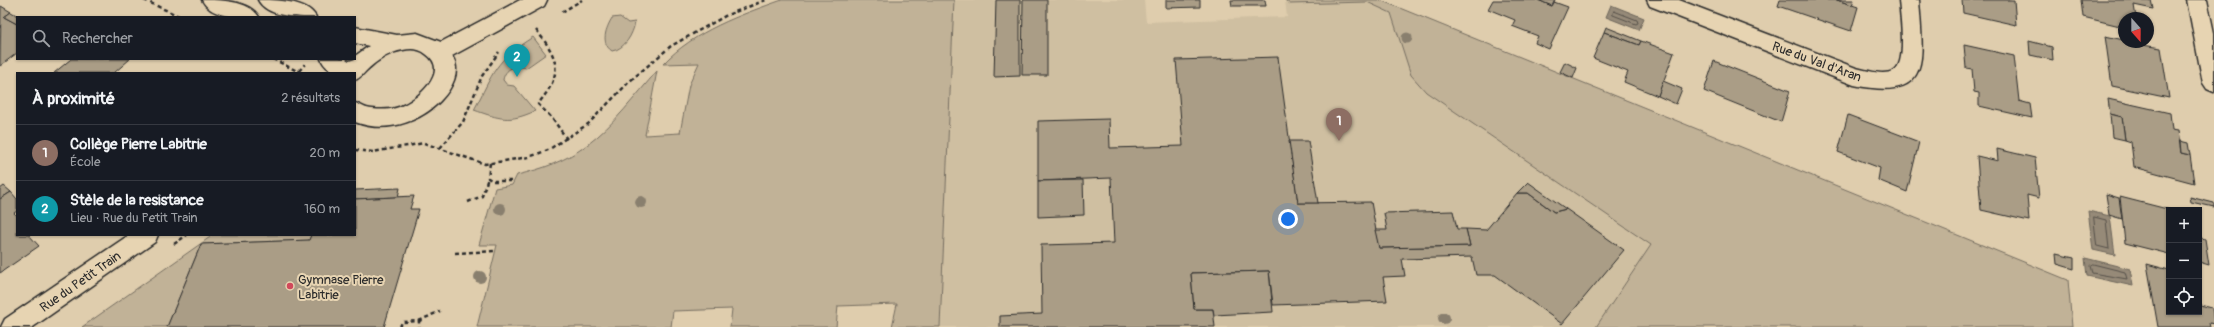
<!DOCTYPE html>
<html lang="fr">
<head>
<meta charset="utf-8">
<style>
	:root { --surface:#171b24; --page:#20242c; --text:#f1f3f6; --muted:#9ea1a6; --line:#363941; --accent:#d93025 }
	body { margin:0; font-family:Pangolin,sans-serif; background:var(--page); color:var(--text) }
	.controls { position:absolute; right:12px; bottom:12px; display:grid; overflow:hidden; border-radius:0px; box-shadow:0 1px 3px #0004 }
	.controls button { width:36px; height:36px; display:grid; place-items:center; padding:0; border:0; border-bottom:1px solid var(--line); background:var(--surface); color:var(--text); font:20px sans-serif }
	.compass { position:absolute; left:2118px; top:12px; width:36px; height:36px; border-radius:50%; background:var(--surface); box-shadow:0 1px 3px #0004; rotate:159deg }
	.you { position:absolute; left:1288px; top:219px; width:14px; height:14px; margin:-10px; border:3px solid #fff; border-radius:50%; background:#1a73e8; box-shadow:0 0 0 6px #1a73e833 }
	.badge { display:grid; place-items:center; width:26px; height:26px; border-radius:50%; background:var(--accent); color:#fff; font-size:13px; font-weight:700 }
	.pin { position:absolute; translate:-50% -33px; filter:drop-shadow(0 1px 2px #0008) }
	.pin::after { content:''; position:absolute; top:21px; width:14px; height:12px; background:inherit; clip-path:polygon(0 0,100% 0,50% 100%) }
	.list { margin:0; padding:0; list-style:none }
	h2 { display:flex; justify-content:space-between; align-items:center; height:52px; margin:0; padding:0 16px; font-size:17px }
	h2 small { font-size:13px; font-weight:400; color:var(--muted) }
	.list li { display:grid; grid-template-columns:26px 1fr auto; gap:12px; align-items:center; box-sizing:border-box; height:56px; padding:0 16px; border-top:1px solid var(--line) }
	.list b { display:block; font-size:15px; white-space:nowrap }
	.list p { margin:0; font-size:13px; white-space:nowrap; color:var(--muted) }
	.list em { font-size:13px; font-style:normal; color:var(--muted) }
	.icon { flex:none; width:22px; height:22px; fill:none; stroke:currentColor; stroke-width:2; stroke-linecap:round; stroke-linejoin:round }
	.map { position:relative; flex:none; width:2214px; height:327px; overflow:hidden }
	.search { position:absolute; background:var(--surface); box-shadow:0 1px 3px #0004; left:16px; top:16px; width:340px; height:44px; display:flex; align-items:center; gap:10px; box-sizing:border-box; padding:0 14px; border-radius:0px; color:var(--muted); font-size:15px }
	.panel { position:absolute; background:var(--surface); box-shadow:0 1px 3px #0004; left:16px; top:72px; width:340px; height:164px; border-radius:0px }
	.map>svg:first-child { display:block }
</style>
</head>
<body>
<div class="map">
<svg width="2214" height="327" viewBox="0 0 2214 327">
	<rect width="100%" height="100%" fill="#dfcdad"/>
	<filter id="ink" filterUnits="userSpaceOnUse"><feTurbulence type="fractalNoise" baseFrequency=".025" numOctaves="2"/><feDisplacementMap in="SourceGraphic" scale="8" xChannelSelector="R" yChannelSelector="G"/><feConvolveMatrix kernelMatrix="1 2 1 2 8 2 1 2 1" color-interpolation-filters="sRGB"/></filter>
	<g filter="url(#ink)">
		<path fill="#cfbfa1" d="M954,0h190l2,22 141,-5 -2,-17h95l688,280 4,47h-1132z"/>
		<g fill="#c1b297" stroke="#766e61">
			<path d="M782,0h172l-14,327h-48l5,-23 -59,2 -2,21h-106l2,-18 -59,2 -2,16h-194l20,-82h-18l16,-57 17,-3 5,-10c25,-6 49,-14 70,-30 27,-20 48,-49 70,-74l-12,64 35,-2 9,-48 10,-22 -36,1c31,-33 77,-49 119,-64z"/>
			<path d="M1285,0h95l688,280 4,47h-476l55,-82 -225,-153 -15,-17 -20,-62 -24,-11 -77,2z"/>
			<path d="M620,17l8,6 7,-1c-2,12 -10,27 -23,29 -12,-8 -6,-23 0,-33z"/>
			<path d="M533,37l13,17 -20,14c-11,-3 -21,0 -23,12l4,5 7,1 21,25c-26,12 -35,8 -61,-1 20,-38 20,-49 59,-73z"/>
			<path d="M213,235h98l-2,5 -108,4 -34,83h-85z"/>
		</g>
		<g fill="#968a78" stroke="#6b6459">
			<path d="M1611,5l33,13 -5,12 -33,-13z"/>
			<path d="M2088,211l22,5 5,39 -22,-5z"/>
			<path d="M2085,258l45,11 3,17 -46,-10z"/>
		</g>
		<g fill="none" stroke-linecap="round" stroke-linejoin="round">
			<g stroke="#56514a" stroke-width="1">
				<path d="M1614,11l23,9 1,3 -2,1 -23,-9z"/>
				<path d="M2094,217l12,3 3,29 -12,-3z"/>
				<path d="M2093,264l32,8 2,7 -35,-6 -2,-7z"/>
			</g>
		</g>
		<g fill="#aa9d86" stroke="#2b2b2b">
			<path d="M996,0h24v76l-26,1z"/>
			<path d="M1023,0h24v75h-25z"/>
			<path d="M1166,0h34v7l-34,1z"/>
			<path d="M1231,0h34l1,6h-34z"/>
			<path d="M1493,0h45l14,6 2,-4 14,5 -19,42 -14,-6 3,-7 -26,-10 3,-6 -27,-11z"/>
			<path d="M1538,0h17l-3,6z"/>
			<path d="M1780,0h57l21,7 -7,24 -73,-25z"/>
			<path d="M1837,0h17l-2,5z"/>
			<path d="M1962,0h52l2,25 -53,-12z"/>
			<path d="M2081,0h70l2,9 -19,-4 2,13h-12v9l-41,-10z"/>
			<path d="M1,6l10,6 -7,5 13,7v29l-17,13z"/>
			<path d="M11,12l9,5h-3v7l-13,-7z"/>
			<path d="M1606,27l35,14 -2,4 -35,-13z"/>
			<path d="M1604,32l35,13 2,-4 33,12 -16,43 -34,-14 4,-10 -35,-14z"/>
			<path d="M2105,36l19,4v2l37,6 8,50 -57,-12z"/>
			<path d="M2029,41l23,6 1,13 -23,-5z"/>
			<path d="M1964,45l50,11 5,45 11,3 2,14 -53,-12v-13l-5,-1 -2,-23 -6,-1z"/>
			<path d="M1278,57l20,146 73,-1 8,46 91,-2 -4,-17 20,1 31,-37h11l26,19 12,-3 58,41 -62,74 -67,-49h-19l-4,-18 -70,2 3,17 -22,1 4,24 -114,4 -4,-34 -78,2 3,36h19l2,18h-215v-11l42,-2 -1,-69 73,-2 -3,-65 -73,3v-60l71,-2 1,29 73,-2 -7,-86z"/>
			<path d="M71,59h59l-16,14h-60z"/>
			<path d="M1714,61l76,30 -9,31 -77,-31z"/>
			<path d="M1565,62l12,6 -4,10 -13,-6z"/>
			<path d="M1663,81l19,8 -6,15 -18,-8z"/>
			<path d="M2108,99l62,14 2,17 6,1 3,22 9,2 4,28 -60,-16 -3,-25 -6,-2 -3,-23 -12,-3z"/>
			<path d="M2110,114l12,3 3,23 -13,-3z"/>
			<path d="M1848,115l71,27 -12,50 -29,-12 2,-12 -42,-16z"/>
			<path d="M1289,141h19l10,62h-20z"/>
			<path d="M2180,141l8,2 2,12 -9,-2z"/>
			<path d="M1997,149l38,9 4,40 -12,-3 2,26 -48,-11 -4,-54 21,5z"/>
			<path d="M1083,180l1,35 -46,2v-36z"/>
			<path d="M1528,182l38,27 -12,3 -26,-19h-11z"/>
			<path d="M4,186l7,6 -11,7v-10z"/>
			<path d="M400,188l-2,9 -43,2v-9z"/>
			<path d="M11,192l6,7v12l-3,2 3,3v19h12l10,11 -39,27v-74z"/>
			<path d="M2106,194l13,4 3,21 -13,-4z"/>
			<path d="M414,196l-4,13h9l-35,118h-217l34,-83 108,-4 2,-5h44v-36z"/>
			<path d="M2120,197l51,13h-2v44l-44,-11z"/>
			<path d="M2190,197l24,6v4l-23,-5z"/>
			<path d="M1453,211l4,18h9l4,17 -91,2 -4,-18h12l-3,-17z"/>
			<path d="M2199,237l6,2 4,26 -10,-3z"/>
			<path d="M2056,254l18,4v11l-17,-5z"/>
			<path d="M2147,264l22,6v42h30v-10l1,3 12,3 2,16 -5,-1 1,4h-52z"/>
			<path d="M1269,271l4,41 -59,3 -1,-6h-19l-3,-36z"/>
		</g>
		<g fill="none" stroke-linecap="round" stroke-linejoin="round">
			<g stroke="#2b2b2b" stroke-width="3">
				<g id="minor">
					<path d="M202,0c18,0 47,0 57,17 -18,0 -47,2 -57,-17z"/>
					<path d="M258,0c18,0 49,0 58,17 -18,0 -48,1 -58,-17z"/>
					<path d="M520,0h27l-3,6 -92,50c7,11 4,23 -3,34 -20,30 -60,45 -94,32v-19c6,2 11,6 17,6 9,1 19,1 27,-2 19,-7 52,-36 27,-53 -6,-5 -14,-6 -23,-4 -13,2 -27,11 -37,21 -3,3 -6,7 -11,9v-7c-15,0 -27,1 -34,-14h25l3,2 6,-2v-3l14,-10 -14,-3v-16l42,8 20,-2 24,9z"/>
					<path d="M1647,0h32l177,68c11,2 26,8 37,3 15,-6 7,-56 6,-71h20c4,60 14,102 -65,85l-204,-79z"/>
					<path d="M2187,0h20l7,33v59l-7,-3 -4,-6z"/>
					<path d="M129,235h29l-3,7 -122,85h-32l4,-8z"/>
				</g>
			</g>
			<g stroke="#2b2b2b" stroke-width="2.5" stroke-dasharray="4 3" stroke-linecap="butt">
				<path d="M144,0l37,17"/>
				<path d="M562,12l20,-12"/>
				<path d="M536,30c24,29 27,44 2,74l13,13 16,22"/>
				<path d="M273,59l28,14"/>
				<path d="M299,71l6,-7"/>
				<path d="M440,148l23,-26 19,-46 17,-24"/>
				<path d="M355,150l18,2 51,-9 61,21 44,-7 19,-7 40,-26 42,-43 41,-35 56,-31 39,-15"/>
				<path d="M490,163l-2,15 5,3h20"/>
				<path d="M468,202l14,-6 6,-18"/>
				<path d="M174,244l13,-9"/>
				<path d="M455,253l41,-2"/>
				<path d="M419,321l21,-10"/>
				<path d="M400,327l2,-5 17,-1v6"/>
			</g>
			<use href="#minor" fill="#e7d4b2" fill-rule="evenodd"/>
		</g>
		<g fill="#897f6e">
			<circle cx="1407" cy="38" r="5.5"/>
			<circle cx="641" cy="202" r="6"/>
			<circle cx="500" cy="209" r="6"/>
			<circle cx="480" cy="277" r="6"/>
			<circle cx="1444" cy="318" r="6"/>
		</g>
	</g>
	<circle fill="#d1495b" stroke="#e7d4b2" stroke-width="1.5" cx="290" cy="286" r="4"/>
	<g text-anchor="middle" stroke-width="4" stroke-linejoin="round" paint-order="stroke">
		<g font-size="13" fill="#2b2b2b" stroke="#e7d4b2">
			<text transform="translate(1817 61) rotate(20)" y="5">Rue du Val d'Aran</text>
			<text transform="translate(80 281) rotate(-35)" y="5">Rue du Petit Train</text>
		</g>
		<g font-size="13" fill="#2b2b2b" stroke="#e7d4b2" text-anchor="start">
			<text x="298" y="284">Gymnase Pierre<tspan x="298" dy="15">Labitrie</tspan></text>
		</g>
	</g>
</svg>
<div class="controls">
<button>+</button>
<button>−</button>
<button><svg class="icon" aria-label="locate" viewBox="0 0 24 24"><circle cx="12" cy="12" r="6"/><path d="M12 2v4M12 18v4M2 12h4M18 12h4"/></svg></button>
</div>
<svg class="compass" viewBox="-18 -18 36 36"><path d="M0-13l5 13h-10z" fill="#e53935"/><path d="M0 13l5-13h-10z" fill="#9ea1a6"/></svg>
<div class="you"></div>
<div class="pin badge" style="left:1339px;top:141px;background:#8d6e63">1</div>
<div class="pin badge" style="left:517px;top:77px;background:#0f9aa8">2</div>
<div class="search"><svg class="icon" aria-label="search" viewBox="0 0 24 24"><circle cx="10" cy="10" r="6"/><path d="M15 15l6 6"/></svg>Rechercher</div>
<section class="panel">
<h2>À proximité<small>2 résultats</small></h2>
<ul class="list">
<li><span class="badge" style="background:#8d6e63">1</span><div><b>Collège Pierre Labitrie</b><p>École</p></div><em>20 m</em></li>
<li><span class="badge" style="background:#0f9aa8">2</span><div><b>Stèle de la resistance</b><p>Lieu · Rue du Petit Train</p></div><em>160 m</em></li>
</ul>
</section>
</div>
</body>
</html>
